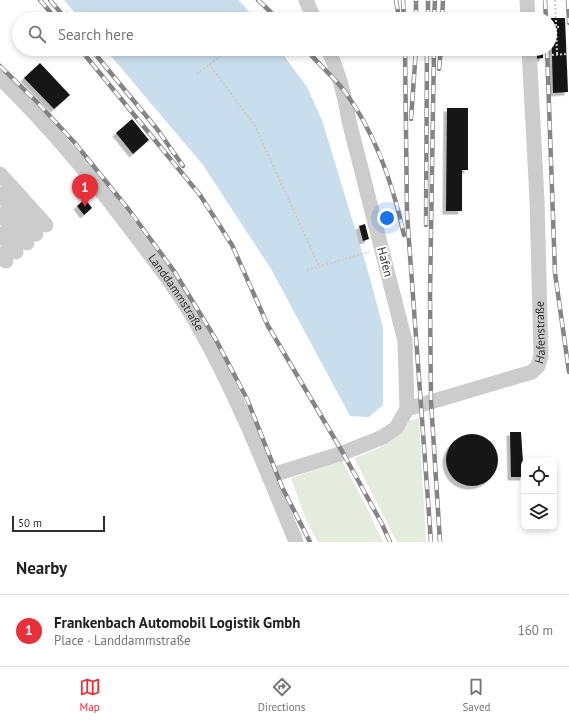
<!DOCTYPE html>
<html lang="en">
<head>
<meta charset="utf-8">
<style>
	:root { --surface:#fff; --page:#f2f2f2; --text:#202124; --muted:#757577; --line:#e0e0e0; --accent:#e7303a }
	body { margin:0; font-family:"PT Sans",sans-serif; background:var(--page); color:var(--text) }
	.controls { position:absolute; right:12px; bottom:12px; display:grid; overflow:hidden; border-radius:8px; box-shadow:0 2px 6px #0003 }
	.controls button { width:36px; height:36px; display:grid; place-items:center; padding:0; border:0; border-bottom:1px solid var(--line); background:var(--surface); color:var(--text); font:20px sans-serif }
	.scale { position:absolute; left:12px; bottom:10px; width:93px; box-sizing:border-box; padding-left:4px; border:2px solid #2f2f2f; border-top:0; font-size:11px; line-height:14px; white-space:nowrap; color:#2f2f2f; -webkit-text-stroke:3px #fff; paint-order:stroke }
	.you { position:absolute; left:387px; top:218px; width:14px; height:14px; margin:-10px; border:3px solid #fff; border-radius:50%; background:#1a73e8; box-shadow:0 0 0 6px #1a73e833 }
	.badge { display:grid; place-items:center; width:26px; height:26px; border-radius:50%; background:var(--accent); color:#fff; font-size:13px; font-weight:700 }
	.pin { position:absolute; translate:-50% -33px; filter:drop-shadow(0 1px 2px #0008) }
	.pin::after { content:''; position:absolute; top:21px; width:14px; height:12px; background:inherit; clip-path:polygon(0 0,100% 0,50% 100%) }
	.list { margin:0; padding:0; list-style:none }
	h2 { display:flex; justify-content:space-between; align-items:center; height:52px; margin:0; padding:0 16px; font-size:17px }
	h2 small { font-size:13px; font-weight:400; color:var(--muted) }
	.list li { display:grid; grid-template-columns:26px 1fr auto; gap:12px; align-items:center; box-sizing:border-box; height:72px; padding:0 16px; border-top:1px solid var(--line) }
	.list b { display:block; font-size:15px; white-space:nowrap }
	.list p { margin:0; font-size:13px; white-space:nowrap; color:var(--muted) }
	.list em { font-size:13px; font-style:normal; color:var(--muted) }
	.icon { flex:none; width:22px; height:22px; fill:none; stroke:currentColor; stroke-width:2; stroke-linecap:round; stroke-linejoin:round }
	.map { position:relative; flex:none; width:569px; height:542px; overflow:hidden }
	.search { position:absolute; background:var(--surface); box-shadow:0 2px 6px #0003; left:12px; right:12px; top:12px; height:44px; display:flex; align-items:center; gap:10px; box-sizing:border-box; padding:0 14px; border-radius:22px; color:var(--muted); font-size:15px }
	.sheet { height:124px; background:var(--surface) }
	nav { display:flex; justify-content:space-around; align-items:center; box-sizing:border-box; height:56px; border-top:1px solid var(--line); background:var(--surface); font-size:11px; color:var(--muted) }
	nav a { display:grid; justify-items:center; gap:2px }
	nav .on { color:var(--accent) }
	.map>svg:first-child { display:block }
</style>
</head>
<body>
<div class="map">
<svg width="569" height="542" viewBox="0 0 569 542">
	<defs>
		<filter id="shadow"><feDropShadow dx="-3.5" dy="3.5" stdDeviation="0" flood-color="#0004"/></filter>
	</defs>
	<rect width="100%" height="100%" fill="#fff"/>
	<g fill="#e5ecdd">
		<path d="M419,418l7,124h-29l-43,-84c24,-10 41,-13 54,-37z"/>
		<path d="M342,461l24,45 17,36h-65l-12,-22 -15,-42z"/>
	</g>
	<g fill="#c9deec">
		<path d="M64,0h175l16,19h-175z"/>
		<path d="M105,49h174l28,38 15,33 48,158 13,50v77l-14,12 -19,-1 -79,-147 -68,-104z"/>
	</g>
	<g fill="#161616" filter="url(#shadow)">
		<path d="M551,18h14l3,74 -15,1z"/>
		<path d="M533,49h10v9l-10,1z"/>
		<path d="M40,63l30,32 -16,14 -30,-31z"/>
		<path d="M447,108h21v62h-6v41h-16z"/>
		<path d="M132,119l17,21 -16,14 -17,-21z"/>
		<path d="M85,199l7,9 -8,7 -7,-9z"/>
		<path d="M365,224l4,15 -6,2 -4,-15z"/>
		<path d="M510,432h11l3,45h-13z"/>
		<circle cx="472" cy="460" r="26"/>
	</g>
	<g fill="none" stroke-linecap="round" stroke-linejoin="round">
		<g stroke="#ccc" stroke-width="2" stroke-dasharray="2 2" stroke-linecap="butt">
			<path d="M555,0l1,22"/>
			<path d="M556,24l1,30"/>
			<path d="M553,27h7"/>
			<path d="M552,55l15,-1"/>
			<path d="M209,64l46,62 64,140"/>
			<path d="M197,74l32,-25"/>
			<path d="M307,270l62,-18"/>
		</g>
		<g stroke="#ccc" stroke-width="15">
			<path d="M306,0l8,19"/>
			<path d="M527,0l1,19"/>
			<path id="s1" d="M0,78c45,44 85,91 123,141 28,37 57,73 79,114 37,67 65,138 94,209"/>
			<path d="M0,174l46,51"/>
			<path d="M0,194l36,40"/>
			<path d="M0,214l27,29"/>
			<path d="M0,234l16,18"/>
			<path d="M0,254l6,7"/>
			<path id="s2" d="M407,409l125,-37 6,-6 3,-10 -4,-156 -8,-151"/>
			<path d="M269,476l74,-23 40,-16 13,-9 11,-19 -2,-68 -56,-220c-4,-26 -10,-48 -21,-72"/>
		</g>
		<g stroke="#848484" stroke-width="4.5">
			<g id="rail">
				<path d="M40,0l16,19"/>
				<path d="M50,0l16,19"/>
				<path d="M258,0l20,19"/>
				<path d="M396,0l3,19"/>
				<path d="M403,0l1,19"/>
				<path d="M545,0l1,19"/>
				<path d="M568,0l1,23"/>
				<path d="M416,19v-19"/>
				<path d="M428,19v-19"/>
				<path d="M434,19l1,-19"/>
				<path d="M442,19l1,-19"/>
				<path d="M80,49l120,146 32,50 36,81 75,127 39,71 8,18"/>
				<path d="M91,49l66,80 26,37"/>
				<path d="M306,49c12,15 28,28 39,43 31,42 48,92 59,143"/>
				<path d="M405,49l2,165 24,328"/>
				<path d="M434,49l-4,246 1,106 9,141"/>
				<path d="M547,49l8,224 14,99"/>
				<path d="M0,66l36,35 38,41 55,68 45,61 41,67 32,61 35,88 28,55"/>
				<path d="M439,69l2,-20"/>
				<path d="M411,119l5,-70"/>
				<path d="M426,225l1,-176"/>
			</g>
		</g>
		<use href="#rail" stroke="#fff" stroke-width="3" stroke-dasharray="9" stroke-linecap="butt"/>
	</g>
	<g text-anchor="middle" stroke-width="4" stroke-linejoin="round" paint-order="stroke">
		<g font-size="12" fill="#2f2f2f" stroke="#fff">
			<text transform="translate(385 262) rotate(75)" y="4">Hafen</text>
			<text dy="4" stroke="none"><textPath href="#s1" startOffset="278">Landdammstraße</textPath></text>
			<text dy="4" stroke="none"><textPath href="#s2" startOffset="173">Hafenstraße</textPath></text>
		</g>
	</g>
</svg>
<div class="controls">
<button><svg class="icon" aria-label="locate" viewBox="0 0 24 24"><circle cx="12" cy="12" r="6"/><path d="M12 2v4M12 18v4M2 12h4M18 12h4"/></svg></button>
<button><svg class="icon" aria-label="layers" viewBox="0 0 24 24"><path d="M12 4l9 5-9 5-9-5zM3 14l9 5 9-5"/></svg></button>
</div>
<div class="scale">50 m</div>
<div class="you"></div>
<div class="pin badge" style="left:85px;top:207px">1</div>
<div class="search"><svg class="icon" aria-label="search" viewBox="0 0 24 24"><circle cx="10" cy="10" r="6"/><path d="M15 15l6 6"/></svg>Search here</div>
</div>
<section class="sheet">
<h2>Nearby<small></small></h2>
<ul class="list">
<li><span class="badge">1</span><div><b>Frankenbach Automobil Logistik Gmbh</b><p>Place · Landdammstraße</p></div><em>160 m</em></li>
</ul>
</section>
<nav>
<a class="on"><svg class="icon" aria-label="map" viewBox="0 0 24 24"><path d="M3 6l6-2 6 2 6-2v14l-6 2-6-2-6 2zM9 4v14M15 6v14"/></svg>Map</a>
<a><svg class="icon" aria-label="directions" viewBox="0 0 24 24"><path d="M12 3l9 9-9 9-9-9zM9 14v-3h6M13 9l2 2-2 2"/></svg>Directions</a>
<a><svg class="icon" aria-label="saved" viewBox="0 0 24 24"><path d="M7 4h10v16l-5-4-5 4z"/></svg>Saved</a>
</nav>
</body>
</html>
